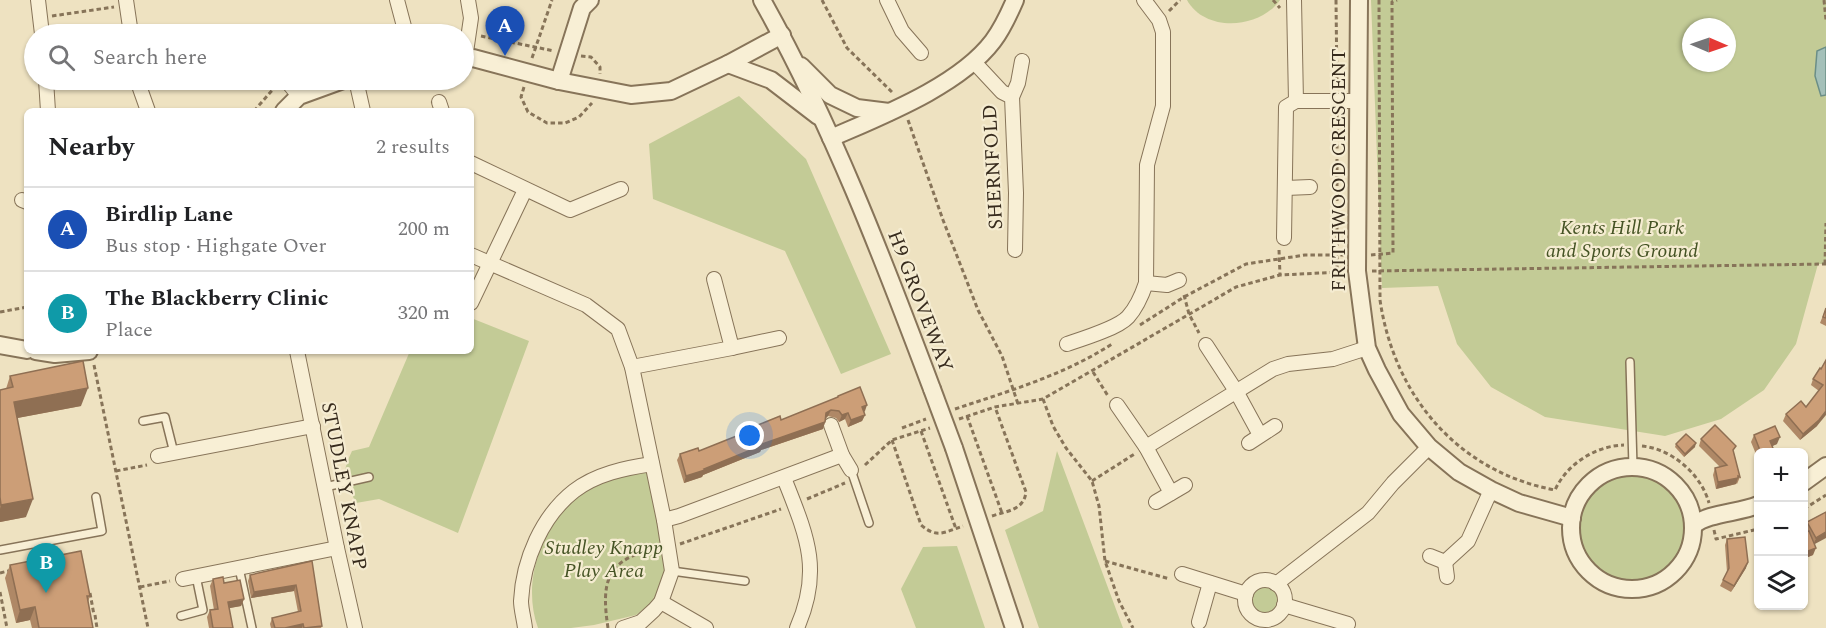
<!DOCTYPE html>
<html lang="en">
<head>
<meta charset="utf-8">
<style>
	:root { --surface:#fff; --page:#f6f6f6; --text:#202124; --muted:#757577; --line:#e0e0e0; --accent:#962d29 }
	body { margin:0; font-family:Spectral,serif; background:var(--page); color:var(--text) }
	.controls { position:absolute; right:18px; bottom:18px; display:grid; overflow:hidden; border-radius:9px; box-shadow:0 2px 4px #0004 }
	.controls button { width:54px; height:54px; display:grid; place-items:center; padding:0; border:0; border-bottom:2px solid var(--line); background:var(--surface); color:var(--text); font:30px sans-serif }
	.compass { position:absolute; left:1682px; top:18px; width:54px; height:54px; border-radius:50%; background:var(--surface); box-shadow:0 2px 4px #0004; rotate:92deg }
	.you { position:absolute; left:750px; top:436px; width:21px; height:21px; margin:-15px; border:4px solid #fff; border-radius:50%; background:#1a73e8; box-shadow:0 0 0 9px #1a73e833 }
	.badge { display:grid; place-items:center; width:39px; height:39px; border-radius:50%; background:var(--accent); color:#fff; font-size:20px; font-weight:700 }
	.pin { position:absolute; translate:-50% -50px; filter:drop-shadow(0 2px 3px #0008) }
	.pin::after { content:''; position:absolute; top:32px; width:21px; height:18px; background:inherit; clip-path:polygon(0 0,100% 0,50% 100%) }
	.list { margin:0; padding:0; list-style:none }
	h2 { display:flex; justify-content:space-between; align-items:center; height:78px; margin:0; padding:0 24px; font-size:26px }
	h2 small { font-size:20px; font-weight:400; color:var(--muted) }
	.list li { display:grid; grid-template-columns:39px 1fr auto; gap:18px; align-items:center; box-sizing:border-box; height:84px; padding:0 24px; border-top:2px solid var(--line) }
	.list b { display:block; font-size:22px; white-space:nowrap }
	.list p { margin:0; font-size:20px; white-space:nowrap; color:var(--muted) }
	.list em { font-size:20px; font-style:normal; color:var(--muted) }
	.icon { flex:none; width:33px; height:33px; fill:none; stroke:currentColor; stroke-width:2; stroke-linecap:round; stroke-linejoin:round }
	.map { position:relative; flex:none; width:1826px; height:628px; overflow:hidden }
	.search { position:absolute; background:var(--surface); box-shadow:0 2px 4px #0004; left:24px; top:24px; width:450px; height:66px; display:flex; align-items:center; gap:15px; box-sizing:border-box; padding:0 21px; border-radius:33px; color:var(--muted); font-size:22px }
	.panel { position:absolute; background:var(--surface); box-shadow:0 2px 4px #0004; left:24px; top:108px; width:450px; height:246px; border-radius:9px }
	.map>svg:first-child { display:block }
</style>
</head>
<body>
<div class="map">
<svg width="1826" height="628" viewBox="0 0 1826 628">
	<rect width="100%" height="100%" fill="#eee2c1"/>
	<g fill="#c3cb96" fill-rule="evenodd">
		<path d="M1187,0h93c-20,29 -75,33 -93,0z"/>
		<path d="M1371,0h455v264h-8l-22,80 -32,46 -43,29 -56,17 -120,-19 -54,-30 -34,-43 -19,-58 -56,2zM1691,27h36v36h-36z"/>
		<path d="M739,96l67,63 85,195 -50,20 -56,-123 -132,-52 -4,-55z"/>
		<path d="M471,318l58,23 -71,192 -79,-34 -23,4c-11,-24 -16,-27 -4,-52l17,-4 41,-96h61z"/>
		<path d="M1057,451l66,177h-84l-34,-98 38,-19z"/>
		<path d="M650,471l16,87 -3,25 -10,19 -17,13 -42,10 -23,3h-33c-19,-52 9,-118 58,-143 18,-9 35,-11 54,-14z"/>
		<circle cx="1632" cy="528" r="53"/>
		<path d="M957,546l28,82h-69l-15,-39 22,-42z"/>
		<circle cx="1265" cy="600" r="13"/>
	</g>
	<path fill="#a4c0b9" stroke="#6b8e87" stroke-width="1.5" d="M1826,47v48l-5,1 -6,-20 2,-25z"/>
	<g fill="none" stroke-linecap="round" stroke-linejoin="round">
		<g stroke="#877459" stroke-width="10">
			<g id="service">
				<path d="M1630,362l3,105"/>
				<path d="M143,421l22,-4 9,36"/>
				<path d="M851,470l18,53"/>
				<path d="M325,487l44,-10"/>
				<path d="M0,550l102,-19 -6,-34"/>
				<path d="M239,568l13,60"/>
				<path d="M672,571l73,10"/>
				<path d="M181,616l22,-6 -7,-34"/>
			</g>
		</g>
		<g stroke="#877459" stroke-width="16">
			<g id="minor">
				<path d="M38,0l4,34"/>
				<path d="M126,0l5,34"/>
				<path d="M397,0l9,34"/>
				<path d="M887,0l15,31 19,22"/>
				<path d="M465,59l6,-41 -3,-18"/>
				<path d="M974,62l28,30 10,5 4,96 -1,57"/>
				<path d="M46,80l2,31"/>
				<path d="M137,80l11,31"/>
				<path d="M286,80l13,16"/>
				<path d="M356,80l7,31"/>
				<path d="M1012,97l6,-14 4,-22"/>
				<path d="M1296,101h62"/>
				<path d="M439,102l3,9"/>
				<path d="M471,163l99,47 51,-21"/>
				<path d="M1286,188l24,-1"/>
				<path d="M22,200l5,2"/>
				<path d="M1284,238l2,-131 10,-6 -2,-101"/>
				<path d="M471,255l115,50 32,24 14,38 32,153 8,51 -11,31 -7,8 -13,12 -18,6"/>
				<path d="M1146,283l21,2 12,-5"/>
				<path d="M471,303l54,-113"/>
				<path d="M1067,344c15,-5 51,-16 61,-27 9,-10 14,-22 18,-34l1,-118 16,-59v-74l-4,-12 -15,-20"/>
				<path d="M1206,345l30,46 24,44"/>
				<path d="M732,348l47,-10"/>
				<path d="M297,351l40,197 18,80"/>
				<path d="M632,367l100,-19 -18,-69"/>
				<path d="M1117,405l29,42 25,46"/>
				<path d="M831,425l11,30 9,15"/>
				<path d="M1249,443l26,-17"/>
				<path d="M1146,447l127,-78 15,-5 45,-5 34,-11"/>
				<path d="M158,456l155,-30"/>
				<path d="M784,478c22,56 39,91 13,150"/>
				<path d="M1156,502l29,-17"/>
				<path d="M664,520l15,-4 163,-61"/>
				<path d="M1430,556l15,6"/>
				<path d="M1445,562l23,-21 23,-51"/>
				<path d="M1445,562l2,15"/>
				<path d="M1182,574l64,20"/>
				<path d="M183,579l154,-31"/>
				<circle cx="1265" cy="600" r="20"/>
				<path d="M1276,584l92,-71 25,-30 36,-36"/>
				<path d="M661,602l45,26"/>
				<path d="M1284,605l64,19"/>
				<path d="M1199,622l11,-39"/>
				<path d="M525,628c-1,-9 -4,-19 -4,-27 2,-41 21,-85 53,-110 22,-17 51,-23 78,-27"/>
			</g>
		</g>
		<g stroke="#877459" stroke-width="20">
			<g id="tertiary">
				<path d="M762,0c69,123 120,256 170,389"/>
				<path d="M1359,0l-2,271 10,77 10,22 24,44 28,33 30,25 32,18 28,13 53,15"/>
				<path d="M464,59l9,-1 86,23 72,14 40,-4 57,-27 54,-29"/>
				<path d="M728,64l43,16 47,36"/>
				<path d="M801,66l29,29 27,13 32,4"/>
				<path d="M559,81l23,-73 8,-8"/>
				<path d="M284,111l15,-15 44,-16"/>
				<path d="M831,138c50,-22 128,-52 162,-97 9,-12 16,-27 22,-41"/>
				<path d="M0,345l27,5"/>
				<path d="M36,351l19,3 34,-3"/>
				<path d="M954,448l60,180"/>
				<circle cx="1632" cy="528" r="61"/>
				<path d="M1804,482l22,-16"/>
				<path d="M1694,525c14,-12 45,-12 64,-20"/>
			</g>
		</g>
		<g stroke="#877459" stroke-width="3" stroke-dasharray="4.5 3" stroke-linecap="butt">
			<path d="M822,0l25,48 47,46"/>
			<path d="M1273,0l7,8"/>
			<path d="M1336,0l1,87"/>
			<path d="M1379,0l1,300c14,96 78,172 175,190 12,-26 40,-44 69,-45"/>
			<path d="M1824,0l2,20"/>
			<path d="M1169,11l11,-11"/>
			<path d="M52,16l62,-9"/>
			<path d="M481,36l73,15"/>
			<path d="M581,56l10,1 9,10v7"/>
			<path d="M532,58l20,-58"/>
			<path d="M524,87l-3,10 7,15 19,11h18l14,-6 13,-14"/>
			<path d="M254,111l21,-24"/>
			<path d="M1337,114v158"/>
			<path d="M908,120l35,100 35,90 24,46 16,48"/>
			<path d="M1279,250l1,25"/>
			<path d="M1371,255l22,-2 -1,-251 5,-2"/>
			<path d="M1825,264l1,-41"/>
			<path d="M1372,271l454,-7"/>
			<path d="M1184,295l5,19 10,19"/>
			<path d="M0,312l27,-5"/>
			<path d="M1140,325l44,-28 62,-33 59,-9h39"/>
			<path d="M94,365l54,263"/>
			<path d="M1093,372l15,24"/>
			<path d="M1043,399l10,27 13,22 26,33 7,25 6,55 14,40 14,27"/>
			<path d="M955,409c54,-18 109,-34 157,-65"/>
			<path d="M967,416l35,97"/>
			<path d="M959,419l36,-12 48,-8 193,-112 44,-12 61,-3"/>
			<path d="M902,428l24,-9"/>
			<path d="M921,431l35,98"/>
			<path d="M892,440l29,85c16,14 24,7 42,1"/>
			<path d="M1642,446c30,3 59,28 67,57"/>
			<path d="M865,465l27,-25 38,-12"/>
			<path d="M116,471l31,-6"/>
			<path d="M1092,481l44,-28"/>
			<path d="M807,499l38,-16"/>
			<path d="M1804,509l22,-14"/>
			<path d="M992,516c15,-5 32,-6 34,-24l-31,-85"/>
			<path d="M1714,530l2,9 42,-10"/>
			<path d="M680,544l101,-35"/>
			<path d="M1105,561l65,18"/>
			<path d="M0,573l12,-3"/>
			<path d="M140,587l30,-6"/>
			<path d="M0,592l7,36"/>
			<path d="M90,593l4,22"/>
			<path d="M95,615l2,13"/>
			<path d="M608,628c-7,-46 -2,-69 48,-79"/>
		</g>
		<use href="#service" stroke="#f8efd5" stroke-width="7"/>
		<use href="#minor" stroke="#f8efd5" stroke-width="14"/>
		<use href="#tertiary" stroke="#f8efd5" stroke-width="16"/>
		<g stroke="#877459" stroke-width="20" stroke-linecap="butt">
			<path id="tertiary-bridge" d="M932,389l22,59"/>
		</g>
		<use href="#tertiary-bridge" stroke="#f8efd5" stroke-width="16"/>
	</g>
	<g fill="#af8866">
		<path d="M1826,308v18l-6,-3z"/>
		<path d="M1826,360l-9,66 -17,14 -17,-19 3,-7 20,-7 13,-16 -8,-6 2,-6 8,-10z"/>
		<path d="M10,376l71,30 -64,12 9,99 -26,5v-132l6,-1z"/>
		<path d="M838,396l27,15 -1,1 1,3 -3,6 -14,6 -3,-8 -6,3 -3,-4 -8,-2 -2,2 -3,11 -62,21 -1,2 -57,23 -1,2 -18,6 -7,-23 3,-6 19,-3 58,-23 1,-3 23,-5 56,-22z"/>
		<path d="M1754,435l23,9 -5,2 3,7h-17v6l-7,-17z"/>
		<path d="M1701,439l33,14 6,24 -3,7 -1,-1v1l-20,5 -3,-14 2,-7 5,-1 -21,-21z"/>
		<path d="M1676,444l19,3 -11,10 -9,-10z"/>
		<path d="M1826,512l-12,32 -1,11 -10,4v-26l3,-1 -2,-3 3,-7z"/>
		<path d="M1727,539l19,29 -15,24 -11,-6 7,-14 -2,-27z"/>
		<path d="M312,561l10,65 -1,2h-50l-1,-4 2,-6 26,-6 -4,-21 -43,7 -3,-17 2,-6z"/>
		<path d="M10,565l80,31 -2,6 5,26h-61l-2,-8 -14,3 -11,-45z"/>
		<path d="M213,579l11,4 20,16 -3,7 -12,2 4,20h-24l-2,-11 3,-7h4l-4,-24z"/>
	</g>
	<g fill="#8f6f53">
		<path d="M88,388l-7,18 -74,14 7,-18z"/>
		<path d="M867,405l-2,6 -6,3 3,-7z"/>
		<path d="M831,410l-3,6 -4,4 2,-7z"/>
		<path d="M1826,411v4l-9,11 -17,14 3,-6z"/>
		<path d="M848,413l-3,6 -6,3 3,-7z"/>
		<path d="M865,415l-3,6 -14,6 3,-7z"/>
		<path d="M825,422l-2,7 -62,21 -1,2 -57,23 -1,2 -18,6 2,-7 76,-32z"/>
		<path d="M1780,437l-3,7 -9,4 2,-7z"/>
		<path d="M1696,443l-1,4 -11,10 1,-3z"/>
		<path d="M1738,478l-2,6 -20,5 2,-7z"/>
		<path d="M33,499l-7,18 -26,5v-13l1,-4z"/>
		<path d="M1826,532v6l-13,7 3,-7z"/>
		<path d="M1816,548l-3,7 -10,4v-6z"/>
		<path d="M1748,562l-2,6 -15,24 3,-6z"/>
		<path d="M296,585l-2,6 -43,7 3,-6z"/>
		<path d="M244,599l-3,7 -16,3 3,-7z"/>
		<path d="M35,607l-5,13 -14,3 4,-13z"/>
		<path d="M303,624l-1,4h-17z"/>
	</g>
	<g fill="#cc9e77" stroke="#8f6f53" stroke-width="1.5">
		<path d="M1826,308v10l-3,-1z"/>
		<path d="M1826,360v51l-7,9 -16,14 -17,-20 15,-13 5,6 17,-22 -10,-6 7,-11 1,1z"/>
		<path d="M83,361l5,27 -74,14 19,97 -32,6 -1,-8v-107l13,-3 -3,-11z"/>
		<path d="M860,387l7,18 -5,2 3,8 -14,5 -3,-7 -6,2 -3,-4 -8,-1 -5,3 -1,9 -63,22 1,1 -59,24 1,1 -19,6 -6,-22 18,-6 1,3 60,-24 -1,-2 22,-9 1,4 57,-23v-1z"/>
		<path d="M1715,425l21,21 -3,4 7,27 -2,-1v2l-20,4 -3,-14 12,-3 -26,-26z"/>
		<path d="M1775,426l5,11 -10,4 5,12h-14l-7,-18z"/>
		<path d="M1686,434l10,9 -11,11 -9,-10z"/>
		<path d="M1826,512v20l-10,6 -9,-16z"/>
		<path d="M1809,531l7,17 -13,5v-20z"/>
		<path d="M1745,537l3,25 -14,24 -11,-6 6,-12 -2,-29z"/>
		<path d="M81,551l9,45h-3l6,32h-54l-4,-21 -15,3 -10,-45z"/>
		<path d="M312,561l10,65 -18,2 -1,-4 -18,4h-10l-3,-10 29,-7 -5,-26 -42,7 -4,-17z"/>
		<path d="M223,577l1,6 16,-3 4,19 -16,3 5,26h-20l-3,-18 8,-1 -5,-30z"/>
	</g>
	<g text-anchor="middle" stroke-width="4.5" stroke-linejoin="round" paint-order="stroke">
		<g font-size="20" fill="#372b1d" stroke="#f5ecd1">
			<text transform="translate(992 167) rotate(-93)" y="7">SHERNFOLD</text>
			<text transform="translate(1338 170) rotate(-90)" y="7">FRITHWOOD CRESCENT</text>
			<text transform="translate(921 301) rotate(69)" y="7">H9 GROVEWAY</text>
			<text transform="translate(345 486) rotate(79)" y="7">STUDLEY KNAPP</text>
		</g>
		<g font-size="20" font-style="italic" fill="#455324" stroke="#f5ecd1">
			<text x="1622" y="234">Kents Hill Park<tspan x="1622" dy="23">and Sports Ground</tspan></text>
			<text x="604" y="554">Studley Knapp<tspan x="604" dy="23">Play Area</tspan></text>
		</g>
	</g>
</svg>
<div class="controls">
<button>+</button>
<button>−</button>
<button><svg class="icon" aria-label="layers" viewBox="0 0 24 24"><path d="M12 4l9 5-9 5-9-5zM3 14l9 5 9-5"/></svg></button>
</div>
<svg class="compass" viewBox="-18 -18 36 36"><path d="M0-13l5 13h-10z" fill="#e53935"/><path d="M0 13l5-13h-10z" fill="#757577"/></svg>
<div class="you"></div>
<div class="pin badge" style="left:505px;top:56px;background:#1a4fb4">A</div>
<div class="pin badge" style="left:46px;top:593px;background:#0f9aa8">B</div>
<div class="search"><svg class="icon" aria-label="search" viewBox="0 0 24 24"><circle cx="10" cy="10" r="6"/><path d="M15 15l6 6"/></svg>Search here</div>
<section class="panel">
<h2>Nearby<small>2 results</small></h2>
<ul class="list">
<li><span class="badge" style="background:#1a4fb4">A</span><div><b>Birdlip Lane</b><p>Bus stop · Highgate Over</p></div><em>200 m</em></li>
<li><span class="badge" style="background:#0f9aa8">B</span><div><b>The Blackberry Clinic</b><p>Place</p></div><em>320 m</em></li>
</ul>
</section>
</div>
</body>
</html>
